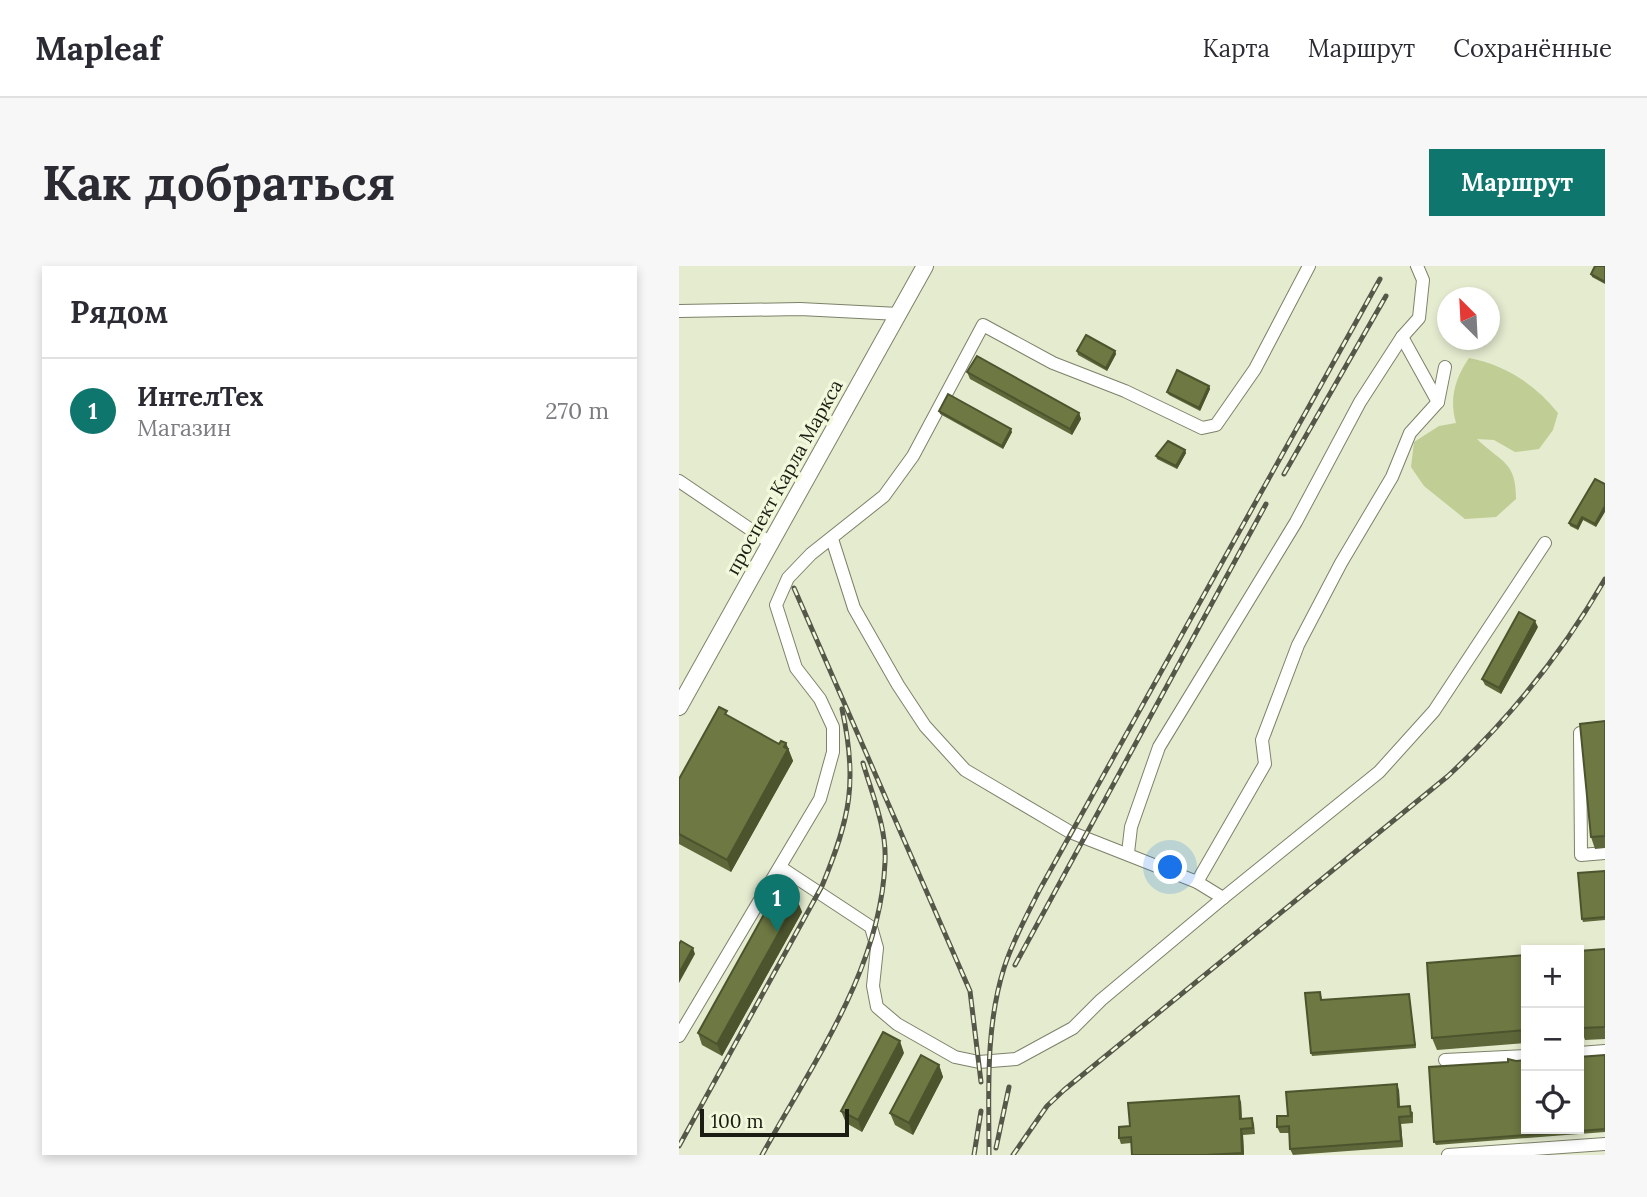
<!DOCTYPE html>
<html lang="ru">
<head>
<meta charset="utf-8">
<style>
	:root { --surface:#fff; --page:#f7f7f7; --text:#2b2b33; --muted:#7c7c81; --line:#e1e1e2; --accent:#0f766e }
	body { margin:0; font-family:Lora,serif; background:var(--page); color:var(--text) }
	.controls { position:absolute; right:21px; bottom:21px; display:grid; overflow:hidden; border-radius:0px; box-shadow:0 4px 10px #0003 }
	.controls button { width:63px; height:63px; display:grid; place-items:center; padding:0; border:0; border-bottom:2px solid var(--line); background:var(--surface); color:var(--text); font:35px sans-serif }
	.compass { position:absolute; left:758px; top:21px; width:63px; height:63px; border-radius:50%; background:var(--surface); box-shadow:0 4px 10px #0003; rotate:336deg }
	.scale { position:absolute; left:21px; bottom:18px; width:149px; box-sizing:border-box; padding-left:7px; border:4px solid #1b1d13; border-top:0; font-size:19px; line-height:24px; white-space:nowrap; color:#1b1d13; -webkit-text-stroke:5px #f1f8dc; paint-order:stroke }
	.you { position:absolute; left:492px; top:602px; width:24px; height:24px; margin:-18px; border:5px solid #fff; border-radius:50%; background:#1a73e8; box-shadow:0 0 0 10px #1a73e833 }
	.badge { display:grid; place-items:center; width:46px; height:46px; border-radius:50%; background:var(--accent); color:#fff; font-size:23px; font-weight:700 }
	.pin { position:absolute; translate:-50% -58px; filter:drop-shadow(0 2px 4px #0008) }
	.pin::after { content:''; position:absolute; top:37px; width:24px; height:21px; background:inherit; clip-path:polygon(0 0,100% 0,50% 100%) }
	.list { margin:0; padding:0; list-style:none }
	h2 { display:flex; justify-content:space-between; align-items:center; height:91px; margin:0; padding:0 28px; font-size:30px }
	h2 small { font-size:23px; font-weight:400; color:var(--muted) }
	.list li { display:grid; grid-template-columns:46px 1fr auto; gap:21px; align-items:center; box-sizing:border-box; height:105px; padding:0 28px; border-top:2px solid var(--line) }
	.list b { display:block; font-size:26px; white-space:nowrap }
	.list p { margin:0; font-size:23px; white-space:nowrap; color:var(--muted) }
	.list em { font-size:23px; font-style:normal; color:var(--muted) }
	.icon { flex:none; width:38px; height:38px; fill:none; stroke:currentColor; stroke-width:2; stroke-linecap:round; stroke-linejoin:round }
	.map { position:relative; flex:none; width:926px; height:889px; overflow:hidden; border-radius:0px }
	header { display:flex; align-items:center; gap:42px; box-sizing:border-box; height:98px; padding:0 35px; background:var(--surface); border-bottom:2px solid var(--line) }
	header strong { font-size:33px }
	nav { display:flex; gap:38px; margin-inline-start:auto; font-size:24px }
	.intro { display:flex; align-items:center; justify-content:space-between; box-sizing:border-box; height:168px; padding:0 42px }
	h1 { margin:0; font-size:49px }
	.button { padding:18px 32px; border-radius:0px; background:var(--accent); color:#fff; font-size:24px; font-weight:700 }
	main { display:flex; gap:42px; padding:0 42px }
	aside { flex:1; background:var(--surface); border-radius:0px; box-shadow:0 4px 10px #0003 }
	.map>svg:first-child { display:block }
</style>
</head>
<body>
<header>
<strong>Mapleaf</strong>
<nav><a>Карта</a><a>Маршрут</a><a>Сохранённые</a></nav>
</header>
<div class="intro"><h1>Как добраться</h1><a class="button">Маршрут</a></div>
<main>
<aside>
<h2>Рядом<small></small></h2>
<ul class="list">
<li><span class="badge">1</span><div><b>ИнтелТех</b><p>Магазин</p></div><em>270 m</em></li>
</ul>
</aside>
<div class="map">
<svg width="926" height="889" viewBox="0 0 926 889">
	<rect width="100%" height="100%" fill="#e4ebcf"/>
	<path fill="#c0cd94" d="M790,92c36,7 66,26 89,55l-5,17 -14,19 -24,3 -21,-12 -17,-1c24,24 39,21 39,60l-20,18 -31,2 -41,-33 -13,-19 3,-25 25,-16 17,-3c-7,-25 -1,-44 13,-65z"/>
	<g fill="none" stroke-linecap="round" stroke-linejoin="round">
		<g stroke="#7c8269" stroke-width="14">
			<g id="minor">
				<path d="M0,45l121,-2 99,5"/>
				<path d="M723,71l36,65"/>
				<path d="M0,215l93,63"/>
				<path d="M153,273l22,69 44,77 27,41 40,44 105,62 127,50 26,16"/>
				<path d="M926,464l-25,3 1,122 24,-2"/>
				<path d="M449,587l3,-26 28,-80 137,-225 64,-120 42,-65 17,-19 4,-38 -6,-14"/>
				<path d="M101,601l91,60 6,21 -4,38 4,21 20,17 58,33 24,5 37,-3 57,-31 28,-28 122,-102 156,-126 55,-61 111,-168"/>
				<path d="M518,616l68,-118 -3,-24 36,-95 43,-82 51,-86 18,-44 28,-31 7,-35"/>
				<path d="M0,770l141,-237 13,-47v-25l-13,-28 -24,-31 -20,-63 12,-27 23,-24 73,-58 29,-40 70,-131 70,38 72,28 77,37 14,-3 39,-56 54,-103"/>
				<path d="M900,787l26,-2"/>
				<path d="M766,794l81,-4"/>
				<path d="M769,889l157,-11"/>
			</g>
		</g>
		<g stroke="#7c8269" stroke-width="18">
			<path id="major" d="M0,441l246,-441"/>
		</g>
		<use href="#minor" stroke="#fff" stroke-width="12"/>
		<use href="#major" stroke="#fff" stroke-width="16"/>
		<g stroke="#555849" stroke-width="5">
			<g id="rail">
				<path d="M605,208l102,-178"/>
				<path d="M115,322l176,403 11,91"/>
				<path d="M336,699l251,-461"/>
				<path d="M0,880l143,-260c28,-68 36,-104 20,-177"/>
				<path d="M317,882l13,-61"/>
				<path d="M83,889c50,-91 119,-186 123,-293 2,-33 -13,-68 -22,-99"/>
				<path d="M295,889l7,-44"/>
				<path d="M310,889c0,-62 -4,-127 15,-187 9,-28 23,-53 36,-79l340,-610"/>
				<path d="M334,889l34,-49 17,-16 384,-314c63,-59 114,-122 157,-197"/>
			</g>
		</g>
		<use href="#rail" stroke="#f1f8dc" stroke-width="2.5" stroke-dasharray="8" stroke-linecap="butt"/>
	</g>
	<g fill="#5e6739">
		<path d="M926,0v18l-13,-7 -1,-3z"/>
		<path d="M398,85h38l1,3 -9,17 -29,-16z"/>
		<path d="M288,106l112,41 2,6 -9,16 -102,-56z"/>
		<path d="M530,120l1,3 -10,22 -31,-16 -2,-3z"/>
		<path d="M260,145l73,21 -9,17 -63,-35z"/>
		<path d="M506,184l1,3 -9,16 -20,-10 -1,-3z"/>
		<path d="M926,218l-9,43 -13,-7 -5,10 -8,-4 -1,-3z"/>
		<path d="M859,361l-37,67 -16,-9 -3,-6z"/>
		<path d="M50,451l50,27 7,-1 7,18 -62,111 -52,-28v-65z"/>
		<path d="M926,455v127l-10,1 -4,-12z"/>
		<path d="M926,605v49l-22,2 -1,-3z"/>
		<path d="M118,634l5,12 -80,144 -20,-11 -4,-12z"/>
		<path d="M926,683v90l-20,1 -4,-12z"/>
		<path d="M847,689v88l-89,7 -5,-12z"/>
		<path d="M730,728l7,54 -104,8 -1,-3 10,-58 1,5z"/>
		<path d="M225,787l-42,79 -16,-9 -5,-12z"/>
		<path d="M926,789v77l-169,13 -2,-3 82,-81z"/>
		<path d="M260,799l4,12 -30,58 -18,-10 -5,-12z"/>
		<path d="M720,824l1,17 13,5v11l-12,1 2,23 -110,8 -3,-6 -1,-16h-9l-3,-6 11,-11z"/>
		<path d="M562,836l1,17 10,-1 2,6 1,10 -12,1 1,20h-112l-1,-12 -10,1 -2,-6z"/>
	</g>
	<g fill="#4c542e">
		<path d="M436,85l1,3 -9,17 -1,-3z"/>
		<path d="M530,120l1,3 -10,22 -1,-3z"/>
		<path d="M400,147l2,6 -9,16 -2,-6z"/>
		<path d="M332,163l1,3 -9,17 -1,-3z"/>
		<path d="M506,184l1,3 -9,16 -1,-3z"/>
		<path d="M926,240v6l-9,15 -1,-3z"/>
		<path d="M903,251l1,3 -5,10 -1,-3z"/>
		<path d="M856,355l3,6 -37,67 -2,-6z"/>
		<path d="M107,477l7,18 -62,111 -4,-12z"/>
		<path d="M118,634l5,12 -80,144 -5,-12z"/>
		<path d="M14,682l2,6 -16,29v-10z"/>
		<path d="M221,775l4,12 -42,79 -4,-12z"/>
		<path d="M260,799l4,12 -30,58 -4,-12z"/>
		<path d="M718,818l2,6 1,23 -2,-6z"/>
		<path d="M560,830l2,6 1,23 -2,-6z"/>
		<path d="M720,851l2,7 2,23 -2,-6z"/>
		<path d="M562,863l2,6 1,20 -2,-2z"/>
	</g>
	<g fill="#6d7842" stroke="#4c542e" stroke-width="2">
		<path d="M916,0h10v16l-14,-8z"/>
		<path d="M407,69l29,16 -9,17 -29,-17z"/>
		<path d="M298,90l102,57 -9,16 -103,-57z"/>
		<path d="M498,104l32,16 -10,22 -32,-16z"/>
		<path d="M269,128l63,35 -9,17 -63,-35z"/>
		<path d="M489,175l17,9 -9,16 -20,-10z"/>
		<path d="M916,213l10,5v22l-10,18 -13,-7 -5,10 -8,-4z"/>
		<path d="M840,346l16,9 -36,67 -17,-9z"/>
		<path d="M40,441l8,4 -2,3 54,30 2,-3 5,2 -2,4 4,2 -61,111 -48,-26v-55z"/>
		<path d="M926,455v115l-14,1 -11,-113z"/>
		<path d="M926,605v46l-23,2 -4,-46z"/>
		<path d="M99,623l19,11 -80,144 -19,-11z"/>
		<path d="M2,675l12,7 -14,25v-29z"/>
		<path d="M926,683v78l-24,1 -2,-37v-40z"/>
		<path d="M847,689v75l-94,8 -5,-75z"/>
		<path d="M641,726l1,8 88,-6 6,51 -104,8 -6,-60z"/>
		<path d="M204,766l17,9 -42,79 -17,-9z"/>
		<path d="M242,789l18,10 -30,58 -19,-10z"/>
		<path d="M926,789v74l-171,13 -5,-75 79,-5v-3l8,2 10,-1v69h53v-72z"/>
		<path d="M718,818l1,23 12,-1 1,10 -12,1 2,24 -111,8 -1,-23 -12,1v-11h11l-2,-24z"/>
		<path d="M560,830l1,23 12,-1 1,10 -12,1 1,24 -36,2h-74l-1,-18 -12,1v-11l11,-1 -2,-23z"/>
	</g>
	<g text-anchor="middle" stroke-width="7" stroke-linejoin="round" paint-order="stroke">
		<g font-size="19" fill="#1b1d13" stroke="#f1f8dc">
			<text transform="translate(105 211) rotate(-61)" y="7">проспект Карла Маркса</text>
		</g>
	</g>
</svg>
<div class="controls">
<button>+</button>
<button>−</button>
<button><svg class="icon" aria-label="locate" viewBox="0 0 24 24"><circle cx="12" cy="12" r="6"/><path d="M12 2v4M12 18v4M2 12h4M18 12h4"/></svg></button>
</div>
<svg class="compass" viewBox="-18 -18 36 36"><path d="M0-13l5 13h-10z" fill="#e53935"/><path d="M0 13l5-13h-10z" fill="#7c7c81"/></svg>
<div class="scale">100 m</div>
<div class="you"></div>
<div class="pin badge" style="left:98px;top:666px">1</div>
</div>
</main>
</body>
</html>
